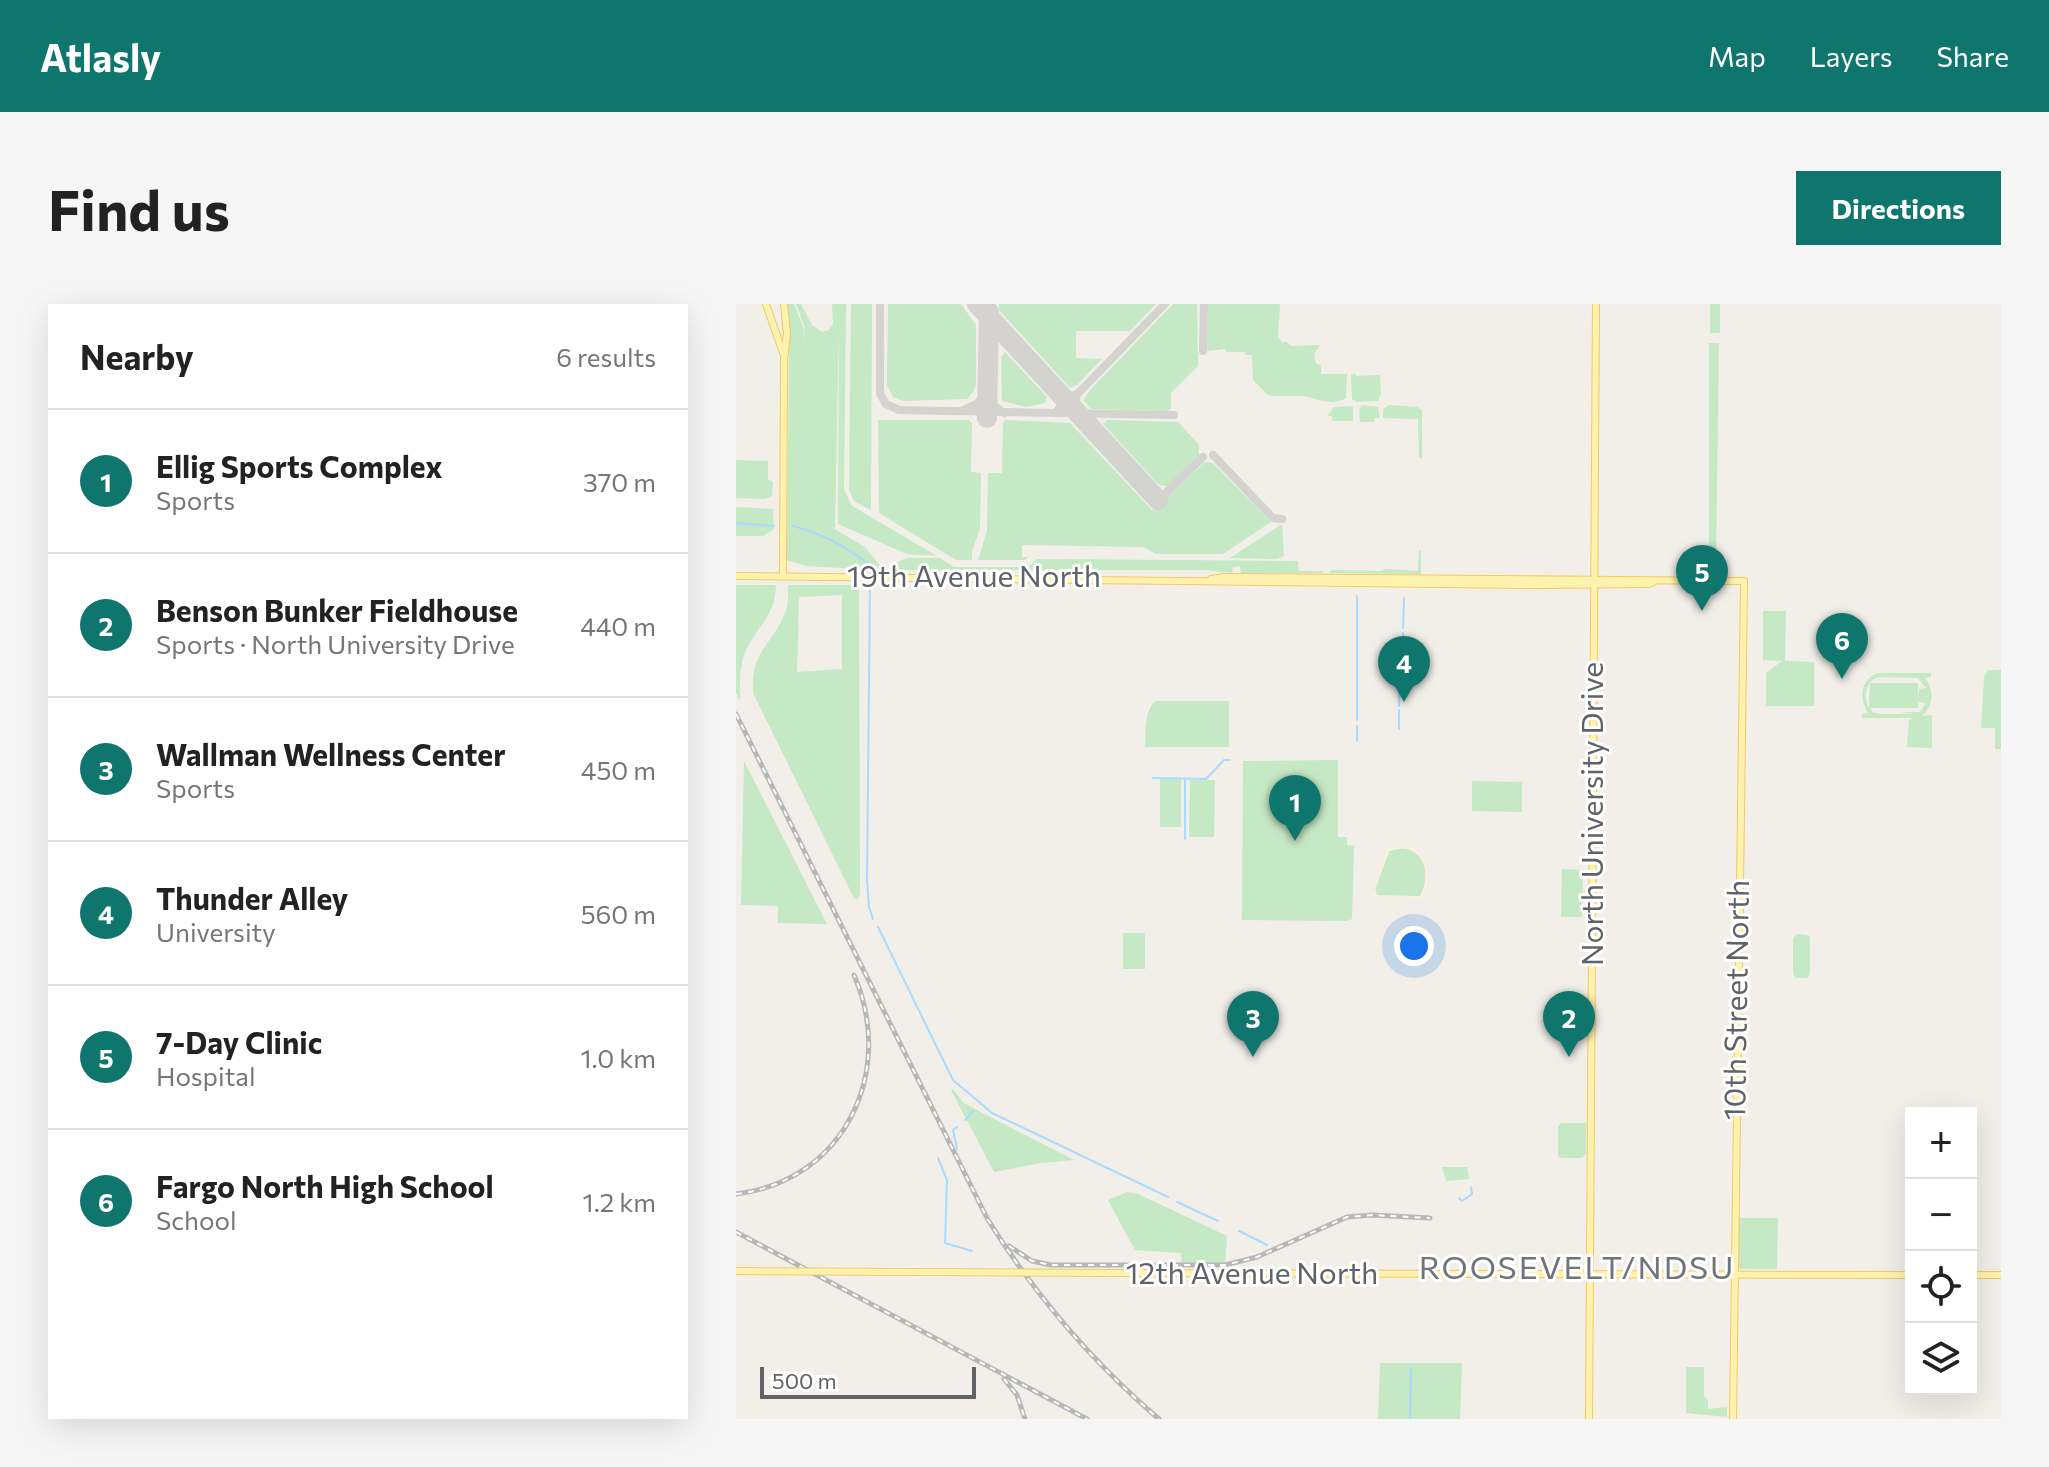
<!DOCTYPE html>
<html lang="en">
<head>
<meta charset="utf-8">
<style>
	:root { --surface:#fff; --page:#f6f6f6; --text:#222; --muted:#767676; --line:#e0e0e0; --accent:#0f766e }
	body { margin:0; font-family:Commissioner,sans-serif; background:var(--page); color:var(--text) }
	.controls { position:absolute; right:24px; bottom:24px; display:grid; overflow:hidden; border-radius:0px; box-shadow:0 8px 32px #0002 }
	.controls button { width:72px; height:72px; display:grid; place-items:center; padding:0; border:0; border-bottom:2px solid var(--line); background:var(--surface); color:var(--text); font:40px sans-serif }
	.scale { position:absolute; left:24px; bottom:20px; width:216px; box-sizing:border-box; padding-left:8px; border:4px solid #5f6368; border-top:0; font-size:22px; line-height:28px; white-space:nowrap; color:#5f6368; -webkit-text-stroke:6px #fff; paint-order:stroke }
	.you { position:absolute; left:678px; top:642px; width:28px; height:28px; margin:-20px; border:6px solid #fff; border-radius:50%; background:#1a73e8; box-shadow:0 0 0 12px #1a73e833 }
	.badge { display:grid; place-items:center; width:52px; height:52px; border-radius:50%; background:var(--accent); color:#fff; font-size:26px; font-weight:700 }
	.pin { position:absolute; translate:-50% -66px; filter:drop-shadow(0 2px 4px #0008) }
	.pin::after { content:''; position:absolute; top:42px; width:28px; height:24px; background:inherit; clip-path:polygon(0 0,100% 0,50% 100%) }
	.list { margin:0; padding:0; list-style:none }
	h2 { display:flex; justify-content:space-between; align-items:center; height:104px; margin:0; padding:0 32px; font-size:34px }
	h2 small { font-size:26px; font-weight:400; color:var(--muted) }
	.list li { display:grid; grid-template-columns:52px 1fr auto; gap:24px; align-items:center; box-sizing:border-box; height:144px; padding:0 32px; border-top:2px solid var(--line) }
	.list b { display:block; font-size:30px; white-space:nowrap }
	.list p { margin:0; font-size:26px; white-space:nowrap; color:var(--muted) }
	.list em { font-size:26px; font-style:normal; color:var(--muted) }
	.icon { flex:none; width:44px; height:44px; fill:none; stroke:currentColor; stroke-width:2; stroke-linecap:round; stroke-linejoin:round }
	.map { position:relative; flex:none; width:1265px; height:1115px; overflow:hidden; border-radius:0px }
	header { display:flex; align-items:center; gap:48px; box-sizing:border-box; height:112px; padding:0 40px; background:var(--accent); color:#fff }
	header strong { font-size:38px }
	nav { display:flex; gap:44px; margin-inline-start:auto; font-size:28px }
	.intro { display:flex; align-items:center; justify-content:space-between; box-sizing:border-box; height:192px; padding:0 48px }
	h1 { margin:0; font-size:56px }
	.button { padding:20px 36px; border-radius:0px; background:var(--accent); color:#fff; font-size:28px; font-weight:700 }
	main { display:flex; gap:48px; padding:0 48px }
	aside { flex:1; background:var(--surface); border-radius:0px; box-shadow:0 8px 32px #0002 }
	.map>svg:first-child { display:block }
</style>
</head>
<body>
<header>
<strong>Atlasly</strong>
<nav><a>Map</a><a>Layers</a><a>Share</a></nav>
</header>
<div class="intro"><h1>Find us</h1><a class="button">Directions</a></div>
<main>
<aside>
<h2>Nearby<small>6 results</small></h2>
<ul class="list">
<li><span class="badge">1</span><div><b>Ellig Sports Complex</b><p>Sports</p></div><em>370 m</em></li>
<li><span class="badge">2</span><div><b>Benson Bunker Fieldhouse</b><p>Sports · North University Drive</p></div><em>440 m</em></li>
<li><span class="badge">3</span><div><b>Wallman Wellness Center</b><p>Sports</p></div><em>450 m</em></li>
<li><span class="badge">4</span><div><b>Thunder Alley</b><p>University</p></div><em>560 m</em></li>
<li><span class="badge">5</span><div><b>7-Day Clinic</b><p>Hospital</p></div><em>1.0 km</em></li>
<li><span class="badge">6</span><div><b>Fargo North High School</b><p>School</p></div><em>1.2 km</em></li>
</ul>
</aside>
<div class="map">
<svg width="1265" height="1115" viewBox="0 0 1265 1115">
	<rect width="100%" height="100%" fill="#f1efe8"/>
	<g fill="#c5e8c5" fill-rule="evenodd">
		<path d="M50,0h8l10,25 -1,16 2,-17 -9,-24h5l11,21 10,7 7,-2 4,-6 -1,-20h14l-2,186 8,16 85,50 -30,-2 -69,-30 1,-201 -4,205 -4,-1 34,20 17,21 -7,2 -68,-4 -20,-6 2,-229z"/>
		<path d="M115,0h21l-1,206 -16,-8 -6,-12z"/>
		<path d="M152,0h73l15,21v59l-2,7 -7,8 -64,2 -10,-4 -6,-12z"/>
		<path d="M263,0h157l-26,27h-54v27l26,1 -25,26 -7,3 -71,-78z"/>
		<path d="M437,0h24l1,62 -27,27v15l-4,3 -76,-2 -8,-9 8,-11z"/>
		<path d="M472,0h72l-2,33 5,6 3,-2 5,5 29,-1 -6,9 2,10 5,1v9h26l-1,24c-12,8 -26,2 -38,-1 -13,-3 -27,1 -40,-2l-15,-15 -1,-25h-7v-3h-19v-3l-19,2z"/>
		<rect x="974" y="0" width="10" height="29"/>
		<path d="M973,39h10l-3,214 -7,-1z"/>
		<path d="M269,48l42,45 -2,6 -19,4 -24,-6 -1,-44z"/>
		<path d="M619,69l1,3 24,-1 1,19 -3,7 -21,1 -5,-3 -1,-24z"/>
		<path d="M626,101l16,2 2,11h-5l-1,4h-14l-1,-13z"/>
		<path d="M653,101l29,2 4,3v48h-3l-1,-39 -35,-1v-9z"/>
		<path d="M617,102v15h-21v-5h-5l7,-9z"/>
		<path d="M142,116h91l3,3 -1,49 10,1 -1,56 -8,22v9h-16l-77,-47z"/>
		<path d="M269,116l65,3 82,87 53,-48 8,1 58,59 -48,32h-67l-13,-7 -121,-2v12h7l-4,3h-47l9,-29 1,-58h14l1,-50z"/>
		<path d="M371,116l71,2 21,23v11l-31,30 -9,-1 -56,-61z"/>
		<path d="M0,156l32,1v18l5,3 -1,14 -7,3 -29,-1z"/>
		<path d="M0,203l37,2 1,20 -11,7h-27z"/>
		<path d="M546,220l2,32 -8,3 -46,-1z"/>
		<path d="M683,246l2,1v23l-92,-1 2,-3 51,1 2,-2 34,2z"/>
		<path d="M171,254h33l14,9h74l9,-8 261,2 1,10h23l1,2h-82l-1,-7 -7,1 -1,6 -26,-3h-310l1,-8z"/>
		<path d="M0,281h40c-1,31 -16,38 -29,63 -8,16 -7,35 -7,52l-4,-7z"/>
		<path d="M52,281h71l1,309 -3,6 -4,-4 -100,-203c-3,-44 21,-48 33,-83 3,-8 2,-17 2,-25zM106,291v74l-45,3 2,-75z"/>
		<path d="M1027,307h23l-1,50 29,1v44h-48v-33l16,-12 -19,-1z"/>
		<path d="M1252,366h13v79h-6v-21h-14l3,-51z"/>
		<path d="M1142,369h53v4l-6,1c9,12 9,27 -3,38l10,-1v33l-25,-1 2,-27 4,-2h-51v-4l6,-1c-9,-15 -8,-34 10,-40zM1143,373l39,1 8,10 -7,1 -1,12v-18h-48l-1,25c-6,-12 -4,-27 10,-31zM1182,398l8,1 -6,9h-21l17,2h-37l-3,-1 18,-1 -20,1 -4,-5h48z"/>
		<path d="M419,397h74v46h-84c1,-16 -1,-34 10,-46z"/>
		<path d="M602,456v77h9v8l7,1 -2,73 -6,2 -104,-1 1,-159z"/>
		<path d="M8,457l83,163 -49,-1v-17l-37,-1z"/>
		<path d="M424,475l21,1v47h-21z"/>
		<path d="M454,476h25l-1,57h-25z"/>
		<path d="M736,477l50,1v30l-50,-1z"/>
		<path d="M669,544c22,4 25,30 15,48l-44,-1c-3,-13 10,-30 13,-44z"/>
		<path d="M826,565l21,1 -1,47h-21z"/>
		<rect x="387" y="629" width="22" height="36"/>
		<path d="M1061,630l11,1 2,2v37l-3,4h-11l-3,-4v-36z"/>
		<path d="M217,785l11,14 9,5 101,52 -33,3 -47,9 -43,-82z"/>
		<path d="M825,819h25v31l-4,4h-21l-3,-2v-29z"/>
		<path d="M731,863l2,12 -23,2 -4,-14z"/>
		<path d="M391,888l9,1 91,43 -2,29h-43l-1,-12 -46,-3 -27,-50z"/>
		<path d="M1003,914h39l-1,51h-39z"/>
		<path d="M644,1059h82l-2,56h-82z"/>
		<path d="M950,1063h18v29l4,5v8l19,-2v10l-41,-4z"/>
	</g>
	<path fill="#fbf3d9" fill-rule="evenodd" d="M661,543h14c20,12 20,34 10,52l-16,-2 -28,1 -4,-4 14,-44zM665,544c25,2 31,29 19,48l-42,1 -3,-7 14,-39z"/>
	<g fill="none" stroke-linecap="round" stroke-linejoin="round">
		<g stroke="#aadaff" stroke-width="2">
			<path d="M0,219l38,3"/>
			<path d="M57,222c30,8 55,21 77,40v4"/>
			<path d="M134,280l-3,296 2,27 4,12"/>
			<path d="M667,324l1,-30"/>
			<path d="M667,359v-30"/>
			<path d="M663,402l1,-30"/>
			<path d="M663,406v19"/>
			<path d="M621,416v-124"/>
			<path d="M621,422v15"/>
			<path d="M417,474l53,1 18,-19h6"/>
			<path d="M449,476v59"/>
			<path d="M142,623l75,153 39,33 176,84"/>
			<path d="M229,816l8,-9"/>
			<path d="M221,845l-4,-19 4,-3"/>
			<path d="M202,854l9,22 -2,63 27,8"/>
			<path d="M723,894l3,3 10,-7 -1,-7"/>
			<path d="M441,898l41,19"/>
			<path d="M503,927l28,14"/>
			<path d="M674,1115l1,-51"/>
		</g>
		<g stroke="#d4d3d0" stroke-width="8">
			<path d="M144,0v90l6,10 13,6 275,5"/>
			<path d="M467,47l1,-47"/>
			<path d="M227,106l15,-7 10,-16 6,18 10,8"/>
			<path d="M322,106l4,-7 -1,-8 8,2 8,-3 -2,10 7,10"/>
			<path d="M319,109l8,-4 102,-105"/>
			<path d="M477,151l60,63 9,1"/>
			<path d="M422,196l45,-43"/>
		</g>
		<g stroke="#d4d3d0" stroke-width="20">
			<path d="M241,0l181,196"/>
			<path d="M251,114l2,-106"/>
		</g>
		<g stroke="#f2c960" stroke-width="8">
			<g id="major">
				<path d="M30,0l17,49"/>
				<path d="M0,272l801,9 112,-1 6,-3"/>
				<path d="M47,272l1,-217 3,-25 -3,-30"/>
				<path d="M475,275l13,-2 520,4 -11,838"/>
				<path d="M380,969l795,2"/>
				<path d="M1235,971h30"/>
				<path d="M853,1115l7,-1115"/>
			</g>
		</g>
		<use href="#major" stroke="#fff2af" stroke-width="6"/>
		<g stroke="#b6b7b8" stroke-width="5">
			<g id="rail">
				<path d="M0,410l252,506c48,76 103,141 171,199"/>
				<path d="M0,890c109,-13 160,-123 118,-219"/>
				<path d="M0,928l351,187"/>
				<path d="M273,942l23,15 19,4h174l32,-8 90,-40 25,-2 58,3"/>
				<path d="M268,1075l13,16 8,24"/>
			</g>
		</g>
		<use href="#rail" stroke="#fff" stroke-width="2" stroke-dasharray="6" stroke-linecap="butt"/>
		<g stroke="#f2c960" stroke-width="8" stroke-linecap="butt">
			<path id="major-bridge" d="M0,967l380,2"/>
		</g>
		<use href="#major-bridge" stroke="#fff2af" stroke-width="6"/>
	</g>
	<g text-anchor="middle" stroke-width="6" stroke-linejoin="round" paint-order="stroke">
		<g font-size="30" fill="#5f6368" stroke="#fff">
			<text x="238" y="283">19th Avenue North</text>
			<text transform="translate(857 510) rotate(-90)" y="10">North University Drive</text>
			<text transform="translate(1001 696) rotate(-89)" y="10">10th Street North</text>
			<text x="516" y="980">12th Avenue North</text>
		</g>
		<g font-size="32" letter-spacing="2" fill="#70757a" stroke="#fff">
			<text x="841" y="975">ROOSEVELT/NDSU</text>
		</g>
	</g>
</svg>
<div class="controls">
<button>+</button>
<button>−</button>
<button><svg class="icon" aria-label="locate" viewBox="0 0 24 24"><circle cx="12" cy="12" r="6"/><path d="M12 2v4M12 18v4M2 12h4M18 12h4"/></svg></button>
<button><svg class="icon" aria-label="layers" viewBox="0 0 24 24"><path d="M12 4l9 5-9 5-9-5zM3 14l9 5 9-5"/></svg></button>
</div>
<div class="scale">500 m</div>
<div class="you"></div>
<div class="pin badge" style="left:559px;top:537px">1</div>
<div class="pin badge" style="left:833px;top:753px">2</div>
<div class="pin badge" style="left:517px;top:753px">3</div>
<div class="pin badge" style="left:668px;top:398px">4</div>
<div class="pin badge" style="left:966px;top:307px">5</div>
<div class="pin badge" style="left:1106px;top:375px">6</div>
</div>
</main>
</body>
</html>
